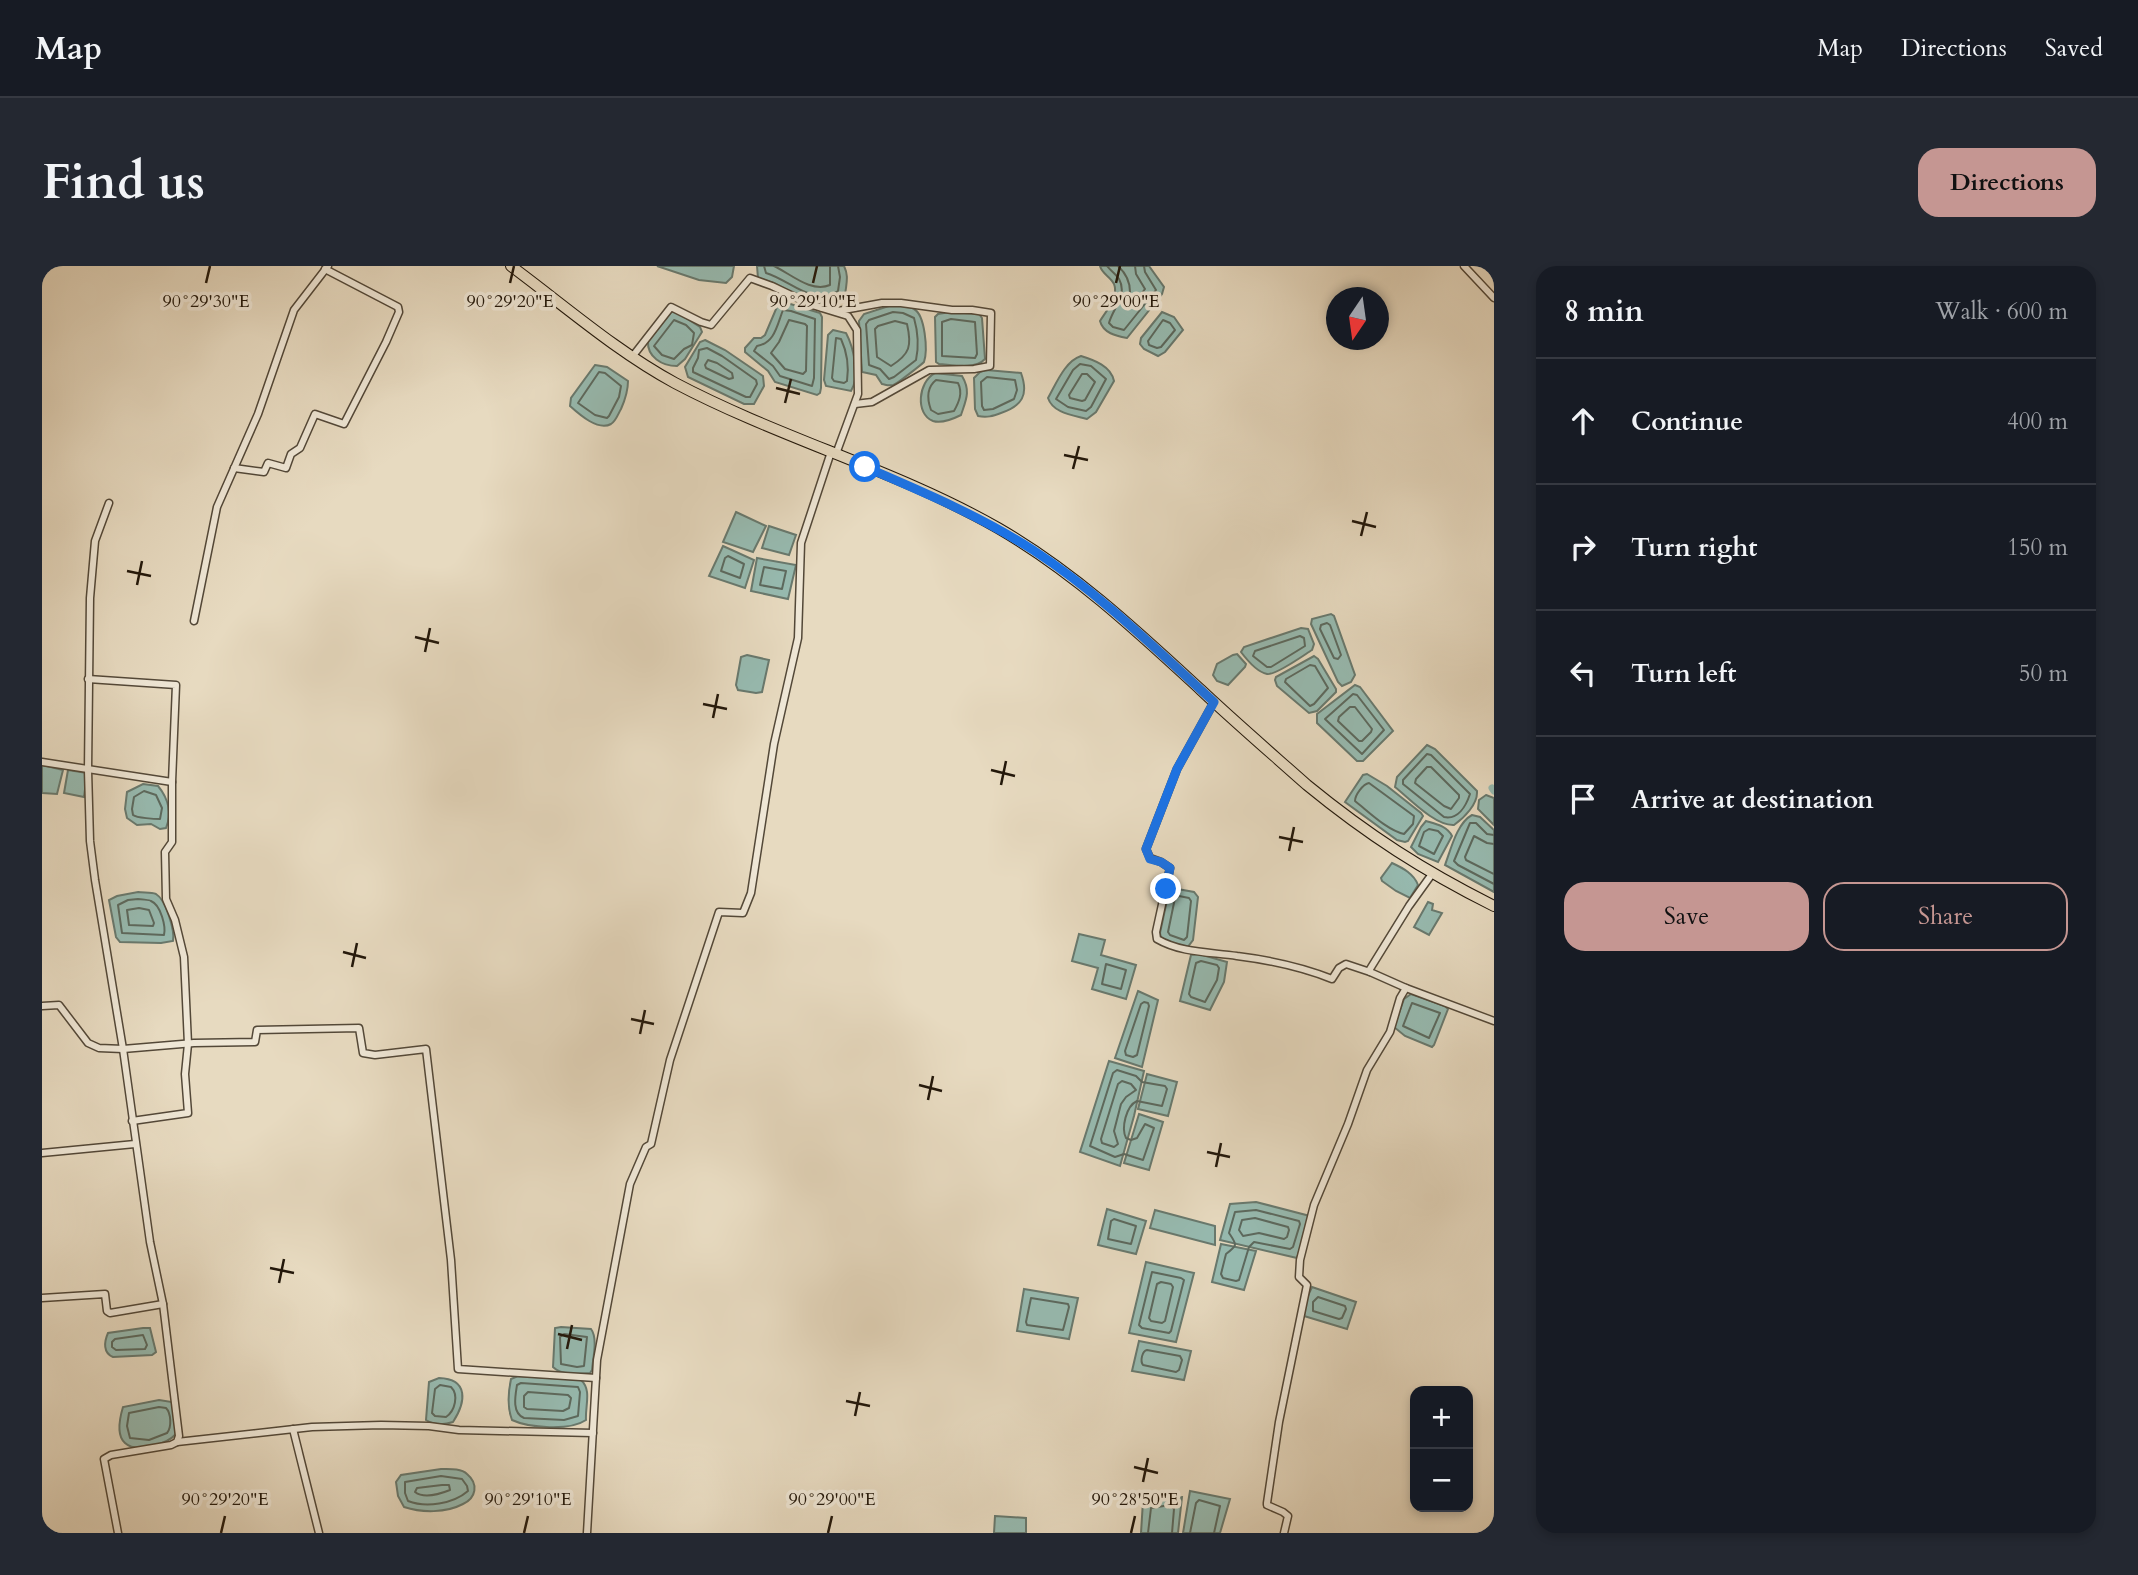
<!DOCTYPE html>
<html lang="en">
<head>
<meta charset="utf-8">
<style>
	:root { --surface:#171b24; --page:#242831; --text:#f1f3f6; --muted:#9ea1a6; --line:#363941; --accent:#c59692 }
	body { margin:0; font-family:Cardo,serif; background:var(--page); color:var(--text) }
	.controls { position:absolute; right:21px; bottom:21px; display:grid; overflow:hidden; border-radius:14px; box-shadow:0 4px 10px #0003 }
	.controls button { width:63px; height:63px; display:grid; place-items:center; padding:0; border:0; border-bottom:2px solid var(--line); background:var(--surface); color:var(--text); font:35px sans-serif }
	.compass { position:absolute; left:1284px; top:21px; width:63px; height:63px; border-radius:50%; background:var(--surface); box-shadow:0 4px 10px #0003; rotate:193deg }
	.stop { position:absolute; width:21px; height:21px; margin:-16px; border:5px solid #1a73e8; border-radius:50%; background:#fff }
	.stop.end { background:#1a73e8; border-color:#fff; box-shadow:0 2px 7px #0008 }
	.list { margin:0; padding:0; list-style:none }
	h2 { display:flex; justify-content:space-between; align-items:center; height:91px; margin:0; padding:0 28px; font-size:30px }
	h2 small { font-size:23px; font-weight:400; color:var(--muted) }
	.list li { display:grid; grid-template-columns:46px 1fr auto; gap:21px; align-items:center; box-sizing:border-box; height:126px; padding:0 28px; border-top:2px solid var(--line) }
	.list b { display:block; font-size:26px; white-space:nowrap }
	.list em { font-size:23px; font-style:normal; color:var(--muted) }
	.actions { display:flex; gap:14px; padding:21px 28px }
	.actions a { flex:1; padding:16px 0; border:2px solid var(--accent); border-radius:21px; text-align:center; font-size:24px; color:var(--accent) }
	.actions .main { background:var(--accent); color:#111 }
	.icon { flex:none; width:38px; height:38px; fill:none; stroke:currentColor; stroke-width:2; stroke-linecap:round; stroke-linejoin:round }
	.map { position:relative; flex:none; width:1452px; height:1267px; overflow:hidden; border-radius:21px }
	header { display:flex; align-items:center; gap:42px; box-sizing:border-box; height:98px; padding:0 35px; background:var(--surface); border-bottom:2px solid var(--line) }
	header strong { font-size:33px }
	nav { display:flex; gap:38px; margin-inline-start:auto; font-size:24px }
	.intro { display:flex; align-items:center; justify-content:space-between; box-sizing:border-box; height:168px; padding:0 42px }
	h1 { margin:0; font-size:49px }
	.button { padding:18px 32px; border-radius:21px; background:var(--accent); color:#111; font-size:24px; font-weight:700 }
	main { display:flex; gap:42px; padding:0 42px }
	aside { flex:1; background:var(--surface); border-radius:21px; box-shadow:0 4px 10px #0003 }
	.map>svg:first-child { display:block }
</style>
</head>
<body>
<header>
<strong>Map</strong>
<nav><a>Map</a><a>Directions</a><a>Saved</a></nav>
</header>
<div class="intro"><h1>Find us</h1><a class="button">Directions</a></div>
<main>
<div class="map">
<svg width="1452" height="1267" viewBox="0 0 1452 1267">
	<rect width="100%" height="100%" fill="#e7dac0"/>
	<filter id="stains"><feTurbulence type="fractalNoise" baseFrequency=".00286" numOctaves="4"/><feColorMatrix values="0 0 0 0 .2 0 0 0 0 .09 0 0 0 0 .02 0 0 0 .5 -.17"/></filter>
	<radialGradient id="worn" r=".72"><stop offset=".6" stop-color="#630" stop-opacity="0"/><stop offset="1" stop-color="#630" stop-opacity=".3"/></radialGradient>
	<g fill="#97bbb1" stroke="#68796e" stroke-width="2">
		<path d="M615,0h77l-2,11 -6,6 -27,-3z"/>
		<path d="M715,0h87c4,8 3,14 2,22 -1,8 -2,10 -9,13 -24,10 -43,-8 -63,-18 -6,-2 -11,-3 -16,-5z"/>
		<path d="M1058,0h49l15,21 -2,7 -35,44c-11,-2 -24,-5 -27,-17 6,-10 19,-24 14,-37 -4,-8 -12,-10 -14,-18z"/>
		<path d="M737,36h5l36,11 2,4 -1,71 -1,5 -3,2 -42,-13 -7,-11 -23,-19v-4l9,-10h7l4,-3z"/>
		<path d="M850,39c8,1 16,0 22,4 11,6 14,41 10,53 -2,2 -27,22 -31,23 -5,1 -6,0 -11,-1l-6,-9 -14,-3 -3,-51 5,-7z"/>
		<path d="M633,45l25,16 2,5 -17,27 -8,7c-15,0 -30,-9 -29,-25l23,-29z"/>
		<path d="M908,46l29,2 3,4 3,41c-10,11 -32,6 -46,5l-3,-2 -1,-45 3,-3z"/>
		<path d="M1120,46l12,5 9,13 -18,22 -7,4 -14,-7 -4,-5 1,-6z"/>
		<path d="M791,64l13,3c8,15 14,44 5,58l-25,-5 -2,-6 4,-45z"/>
		<path d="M663,74l20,10 38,26 1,10 -10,18h-10l-56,-27 -3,-10 15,-25z"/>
		<path d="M1039,90c13,4 30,10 33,25l-18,31 -9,7c-15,-4 -34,-6 -39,-21 8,-14 17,-37 33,-42z"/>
		<path d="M553,99l12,2 21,14c0,11 -3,19 -7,28 -3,5 -5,12 -10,15 -13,7 -31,-9 -41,-18l1,-8z"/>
		<path d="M944,104l35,3c8,22 1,33 -20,40 -8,3 -14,5 -23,3l-3,-7 -1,-31 6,-6z"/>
		<path d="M893,107l27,3c9,15 4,24 -1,39 -8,4 -19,9 -28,6 -18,-7 -15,-39 2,-48z"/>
		<path d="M694,246l30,14 -13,26 -30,-10z"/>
		<path d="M727,260l27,9 -7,20 -27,-7z"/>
		<path d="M681,280l31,14 -9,28 -36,-12z"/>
		<path d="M715,292l39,7 -8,34 -37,-8z"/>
		<path d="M1289,348l3,2 21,59 -4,7 -9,4 -4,-4 -27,-58 1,-5z"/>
		<path d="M1259,362l7,1 6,15 -2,6c-8,5 -37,26 -45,24 -10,-2 -20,-14 -26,-22l3,-5z"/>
		<path d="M1195,388l9,10 -1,3 -17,18 -11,-4 -4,-6 4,-11 16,-9z"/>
		<path d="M705,389l22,5 -7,32 -6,1 -18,-3 -2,-5 5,-28z"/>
		<path d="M1272,390l4,3 18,30v3l-19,19 -8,2 -32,-27 -2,-6 1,-3z"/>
		<path d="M1313,419l5,2 33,44 -30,30h-6l-40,-38v-9z"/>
		<path d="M1385,479l8,4 42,42c1,13 -13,27 -23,34 -19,1 -44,-26 -59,-38l2,-10z"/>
		<path d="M0,499l21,5 -6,24 -15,-1z"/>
		<path d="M26,504l19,3 -3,24 -20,-4z"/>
		<path d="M1325,508l20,12 34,27 2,3 -15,25 -3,1 -8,-2 -52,-38 18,-27z"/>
		<path d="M101,518l15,2c10,12 14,27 8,42l-6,1 -9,-5 -14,1 -10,-7 -2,-9 2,-17z"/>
		<path d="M1444,529l8,3v27l-16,-16 1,-9z"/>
		<path d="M1430,549l8,2 14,13v62l-49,-27c6,-16 12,-42 27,-50z"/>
		<path d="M1384,555c10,3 21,5 26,15l-14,26 -20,-8 -7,-7 10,-20z"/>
		<path d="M1350,597c11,5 22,11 26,22l-8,13 -14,-7 -14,-10 -1,-3z"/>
		<path d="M1130,622l22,4 4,5 -5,43 -6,8 -9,-2 -17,-8 -1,-5 9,-42z"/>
		<path d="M96,626c5,1 13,0 18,2 10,6 19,37 17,47l-12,2 -41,-1 -4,-5 -7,-37 8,-4z"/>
		<path d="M1386,636l5,2 -1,6 10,3 -13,22 -15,-8z"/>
		<path d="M1037,668l26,6 -4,15 35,10 -10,34 -34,-10 6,-21 -26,-7z"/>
		<path d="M1157,688l28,8 -3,20 -14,28 -30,-9 11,-46z"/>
		<path d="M1096,725l20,9 -16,67 -27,-9z"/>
		<path d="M1369,728l34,12 3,3 -14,36 -2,2 -27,-11 -11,-9 10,-28z"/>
		<path d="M1067,795l35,10 -10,45 -14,50 -40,-14z"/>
		<path d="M1105,808l30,8 -9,34 -30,-7z"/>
		<path d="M1097,848l24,8 -14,48 -25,-7z"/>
		<path d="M1214,936l54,14 -13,42 -77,-18 10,-36z"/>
		<path d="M1065,943l39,12 -10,33 -38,-9z"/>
		<path d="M1113,944l60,16v19l-65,-17z"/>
		<path d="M1179,978l35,7 -12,39 -32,-8z"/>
		<path d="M1104,996l48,11 -18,69 -47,-9z"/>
		<path d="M1270,1021l44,15 -9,27 -43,-13 2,-16z"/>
		<path d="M982,1023l54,9 -9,41 -52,-8z"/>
		<path d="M519,1061l30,2c7,9 2,29 1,41l-2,3c-12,1 -28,3 -37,-6l2,-39z"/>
		<path d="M101,1062h7l6,24 -4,3 -39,2c-10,-4 -9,-15 -5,-24z"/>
		<path d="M1097,1075l52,10 -7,29 -52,-9z"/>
		<path d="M476,1110l63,4c11,10 4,26 5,40 -16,11 -57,8 -74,0 -5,-13 -4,-27 -1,-41z"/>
		<path d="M397,1112c30,1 27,24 14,44 -9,3 -19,3 -27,-2l3,-38z"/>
		<path d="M117,1134l13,2 4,32c-9,10 -39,20 -51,9 -9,-8 -5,-26 -2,-36z"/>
		<path d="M399,1203c8,0 20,-1 26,5 12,10 9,24 -4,30 -17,9 -41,9 -59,3l-6,-11 -2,-14 5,-7z"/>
		<path d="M1148,1225l40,8 -10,34h-37z"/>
		<path d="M1140,1231l-4,36h-37l2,-32z"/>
		<path d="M953,1250l31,2v15h-32z"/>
	</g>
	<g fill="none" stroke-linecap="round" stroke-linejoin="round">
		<g stroke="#5c695e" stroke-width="2">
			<path d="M722,0l2,7c24,7 47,34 72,18l2,-14 -2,-11"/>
			<path d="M732,0c17,8 37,27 56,19v-19"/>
			<path d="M1065,0c3,4 9,8 12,13 9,16 -6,29 -10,44l4,4 11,3 32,-40 -11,-18 -1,-6"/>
			<path d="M1076,0c11,10 14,21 11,35l4,3 12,-15 -9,-15 -1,-8"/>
			<path d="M741,44l8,1 24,8 -1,59 -2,8 -32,-10 -7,-10 -19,-15 3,-5c18,-3 20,-21 26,-36z"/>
			<path d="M851,46l10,1 11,5c4,14 5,28 2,42l-22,17 -5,2 -9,-10 -11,-4 -3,-41 3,-4z"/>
			<path d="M909,53l24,3 2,32 -2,4 -33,-2v-34z"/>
			<path d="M632,54l12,5 8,8 -2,12 -8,4 -10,10 -12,-4 -8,-9z"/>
			<path d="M747,54l16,4 2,2 -1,45 -3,3 -18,-5 -14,-16 8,-11z"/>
			<path d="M1121,54l7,3 5,7 -14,17 -4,1 -8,-3 -1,-4z"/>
			<path d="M853,55l12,3c5,22 3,30 -16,42l-14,-9 -2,-28 3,-3z"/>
			<path d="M794,72l5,1c6,13 8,28 6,42l-3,2 -10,-2 -2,-3z"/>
			<path d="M665,82l15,8 34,24 1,4 -7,13h-4l-53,-25v-4l5,-10 1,-8z"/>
			<path d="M666,94l9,3 15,10 1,5 -4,1 -23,-11 -1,-3z"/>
			<path d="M1038,98l11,2 15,13 -15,28 -5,4 -18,-4 -12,-8 17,-29z"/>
			<path d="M557,106l6,1 16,13 -2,11 -10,19 -2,2 -12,-3 -17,-12z"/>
			<path d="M1040,108h5l8,8 -10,18 -3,1 -12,-3 -1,-3z"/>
			<path d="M945,111l28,3 2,10 -3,9 -21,10 -9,1 -2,-4 -1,-24z"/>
			<path d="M894,114l22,3c5,10 1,19 -4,28l-16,3 -7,-4c-4,-11 -5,-22 5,-30z"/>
			<path d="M686,290l16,8 -4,14 -19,-7 4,-13z"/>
			<path d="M722,301l22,4 -4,18 -22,-4z"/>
			<path d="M1285,357l3,2 11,30 -3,4 -4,-1 -14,-29 1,-4z"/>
			<path d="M1258,370l4,2 1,8 -34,21h-4l-14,-11 2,-5z"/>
			<path d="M1268,399l5,1 13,22 -14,16 -4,2 -25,-24 1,-3z"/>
			<path d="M1311,428l4,1 27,35 -22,24 -37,-35z"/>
			<path d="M1308,441h5l17,22 -1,3 -9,9h-3l-21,-20 1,-4z"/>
			<path d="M1385,488l4,1 39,39c-4,12 -12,26 -26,23l-41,-33v-4z"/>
			<path d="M1385,501h4l28,28v3l-8,11 -7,-3 -29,-23 1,-4z"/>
			<path d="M1327,517l45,33 -1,8 -9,10c-17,-4 -35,-22 -49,-33 0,-6 8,-17 14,-18z"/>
			<path d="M102,525l12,4 6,13 -2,11c-5,0 -23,-1 -27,-4l-1,-6 2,-12z"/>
			<path d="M1387,563l9,2 5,5 -9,18 -15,-8 5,-14z"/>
			<path d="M1452,569l-7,-1 -11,-11h-6l-16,38 4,4 36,19"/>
			<path d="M1452,578l-7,-1 -13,-7 -9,21 1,3 28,14"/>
			<path d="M1137,630l10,2 2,3 -4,36 -3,3 -14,-5 -2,-3 7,-34z"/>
			<path d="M96,633c1,0 12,1 13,2 10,4 15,26 13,34l-42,-2 -4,-28 10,-5z"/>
			<path d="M97,642l10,2 5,13 -1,3 -24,-1 -2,-15z"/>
			<path d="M1159,695l16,4 2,3 -2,12 -12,22 -14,-5 -2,-3 7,-31z"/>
			<path d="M1064,698l20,6 -5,19 -19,-5z"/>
			<path d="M1102,736l4,1 1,3 -12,49 -4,2 -7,-2 -1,-4 16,-47z"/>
			<path d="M1370,737l28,10 -11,25 -26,-12z"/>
			<path d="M1075,804l19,6 6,6 23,4 2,3 -5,17 -25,-5c-11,5 -16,27 -11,37l5,2 6,-2 8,-14 9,4 -11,32 -19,-6 -9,3 -25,-11 23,-73z"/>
			<path d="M1080,815l9,3 5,6 -10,7 -5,7 -7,27 4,13 -4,3 -12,-4 -1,-4 17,-55z"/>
			<path d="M1214,944l43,11 1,3 -7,23 -3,2 -36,-7 -5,5 -10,33 -3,1 -13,-3 -2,-4 5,-20c12,-9 11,-9 3,-21l6,-21z"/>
			<path d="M1213,952l33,9 1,3 -2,7 -3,2 -25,-6 -16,3 -4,-6 3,-10z"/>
			<path d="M1072,953l22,7 -5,18 -23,-5 3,-18z"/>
			<path d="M1110,1006l29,6 3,2 -13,51 -2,2 -27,-5 -3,-3z"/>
			<path d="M1119,1016l10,2 2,3 -8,34 -3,2 -11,-2 -2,-3 8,-34z"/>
			<path d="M1276,1031l27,9 1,3 -4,9 -3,1 -26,-8v-9z"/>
			<path d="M989,1032l37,6 1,3 -6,23 -36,-5 -1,-3z"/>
			<path d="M522,1068l23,3 -3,29 -7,1 -16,-3 -1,-27z"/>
			<path d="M101,1069l4,10 -2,4 -29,1 -4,-3v-5l3,-3z"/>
			<path d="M1105,1084l33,6 2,4 -3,10 -3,2 -33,-7c-3,-4 -1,-14 4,-15z"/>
			<path d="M479,1117l57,4 2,5 -2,24 -14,4 -40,-2c-12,-5 -9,-21 -7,-33z"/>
			<path d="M398,1119l11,2c8,8 4,24 -5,30l-11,-1 -3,-3 3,-24z"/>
			<path d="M486,1126l40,3 3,3 -2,10 -6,3 -36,-2 -3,-2v-11z"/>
			<path d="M117,1141l7,1c5,5 6,19 1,25l-18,7 -19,-2 -3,-12 2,-13z"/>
			<path d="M399,1210l21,3 5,7 1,5c-15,13 -42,17 -60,10l-3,-8v-11z"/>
			<path d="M400,1219h7l1,5c-10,4 -26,9 -35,2l2,-4z"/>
			<path d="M1106,1267l3,-25 19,-3 4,4 -2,24"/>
			<path d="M1148,1267l6,-30 3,-3 21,6 -6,27"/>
		</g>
		<path stroke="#97bbb1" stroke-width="7" d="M1450,522l2,3"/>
		<g stroke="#534838" stroke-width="9">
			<g id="street">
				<path d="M1422,0l30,32"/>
				<path d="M796,45l44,-8h19l51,7h20l19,3 -1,53 -16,3 -45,1 -57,32 -17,2"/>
				<path d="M590,91l39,-50 30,15 10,3 39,-47 22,8 40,19 36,11 9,14 1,64 -22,60"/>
				<path d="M192,202l30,4 4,-9 18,5 5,-14 9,-6 15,-34 29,10 42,-82 13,-30 -1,-5 -73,-38"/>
				<path d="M67,237l-14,38 -5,57 -2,172 2,71 5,39 28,169 27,193 13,62 16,132 -2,6 -6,3 -60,10 -7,4 14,74"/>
				<path d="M152,355l23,-114 41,-93 36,-104 34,-44"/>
				<path d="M46,413l88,6 -4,97v60l-7,10 1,47 9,21 9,37 4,87 -3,30 3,39 -56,8"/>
				<path d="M1172,436l-37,67 -31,80 4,9 11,4 9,6 -14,64 1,7c24,14 53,13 80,17 32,4 65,11 95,23l7,-11 7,-4 24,8"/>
				<path d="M0,496l130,20"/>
				<path d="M1390,608l-23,32 -39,63v3l36,16 88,33"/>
				<path d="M0,740l17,-1 29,38 11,5 24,1 71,-6 61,-1 2,-12 102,-2 4,25 12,2 51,-6 25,211 7,109 138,9"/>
				<path d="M0,887l93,-9"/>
				<path d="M0,1032l63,-4 2,17 3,2 53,-9"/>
				<path d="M251,1163l26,104"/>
				<path d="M135,1176l135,-15 69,-2 48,1 30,4 134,3"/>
				<path d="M545,1267l10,-173 33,-176 16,-37 5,-3 19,-84 49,-148 24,1 8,-20 23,-149 24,-106 3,-95 30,-91"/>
				<path d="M1242,1267l4,-17 -5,-4 -16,-7v-2l12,-81 28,-137 -8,-8 1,-17 14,-55 34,-81 19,-54 23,-38 10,-34 6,-10"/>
			</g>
		</g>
		<g stroke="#22170a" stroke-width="12">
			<path id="primary" d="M469,0c54,40 105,85 164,117 104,55 221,87 323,145 76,44 139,103 203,162 34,32 70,63 106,95 61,50 117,86 187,121"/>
		</g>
		<use href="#street" stroke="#efe7d6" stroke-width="6"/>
		<use href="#primary" stroke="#e7dac0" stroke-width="10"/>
	</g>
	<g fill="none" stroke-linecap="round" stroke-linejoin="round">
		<path stroke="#1a73e8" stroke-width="9" d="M823,201c58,25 115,49 168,83 66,43 123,99 181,152l-37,67 -31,80 4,10 11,3 9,6 -4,21"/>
	</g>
	<path fill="none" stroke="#22170a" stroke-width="2.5" d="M164,17l4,-17M468,17l4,-17M771,17l4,-17M1074,17l4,-17M734,122l24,6M743,137l6,-24M1022,189l24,5M1031,203l6,-23M1310,255l24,6M1319,270l6,-24M85,305l24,5M95,319l5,-24M373,371l24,6M383,386l5,-24M661,438l24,5M671,452l5,-24M949,504l24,6M959,519l5,-24M1237,571l24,5M1247,585l5,-24M301,686l23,6M310,701l5,-24M589,753l23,5M598,768l5,-24M877,819l23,6M886,834l5,-24M1165,886l23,5M1174,901l5,-24M228,1002l24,5M237,1017l5,-24M516,1068l24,6M525,1083l5,-24M804,1135l24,5M813,1150l5,-24M1092,1201l24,6M1101,1216l5,-24M179,1267l4,-17M482,1267l4,-17M786,1267l4,-17M1089,1267l4,-17"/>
	<g font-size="18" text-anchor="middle" fill="#22170a" stroke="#efe7d6" stroke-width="7" stroke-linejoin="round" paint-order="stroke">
		<text x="164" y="41">90°29'30"E</text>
		<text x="468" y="41">90°29'20"E</text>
		<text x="771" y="41">90°29'10"E</text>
		<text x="1074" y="41">90°29'00"E</text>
		<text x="183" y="1239">90°29'20"E</text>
		<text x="486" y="1239">90°29'10"E</text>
		<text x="790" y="1239">90°29'00"E</text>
		<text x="1093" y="1239">90°28'50"E</text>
	</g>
	<rect width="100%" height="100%" filter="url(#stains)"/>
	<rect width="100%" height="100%" fill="url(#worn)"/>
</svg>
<div class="controls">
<button>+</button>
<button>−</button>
</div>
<svg class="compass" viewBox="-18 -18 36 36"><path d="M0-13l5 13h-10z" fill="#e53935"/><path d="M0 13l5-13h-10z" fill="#9ea1a6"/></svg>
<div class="stop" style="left:823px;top:201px"></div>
<div class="stop end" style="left:1124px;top:623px"></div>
</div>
<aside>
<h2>8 min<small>Walk · 600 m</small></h2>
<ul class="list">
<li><svg class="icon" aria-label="ahead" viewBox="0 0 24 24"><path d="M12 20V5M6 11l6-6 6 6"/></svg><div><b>Continue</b></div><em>400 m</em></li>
<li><svg class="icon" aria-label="right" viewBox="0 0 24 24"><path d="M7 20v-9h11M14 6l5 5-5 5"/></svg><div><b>Turn right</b></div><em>150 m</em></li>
<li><svg class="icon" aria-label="left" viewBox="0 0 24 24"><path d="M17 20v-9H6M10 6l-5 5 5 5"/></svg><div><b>Turn left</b></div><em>50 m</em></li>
<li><svg class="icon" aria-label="arrive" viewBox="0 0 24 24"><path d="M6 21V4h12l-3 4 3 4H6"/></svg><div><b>Arrive at destination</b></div></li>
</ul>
<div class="actions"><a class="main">Save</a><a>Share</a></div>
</aside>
</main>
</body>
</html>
